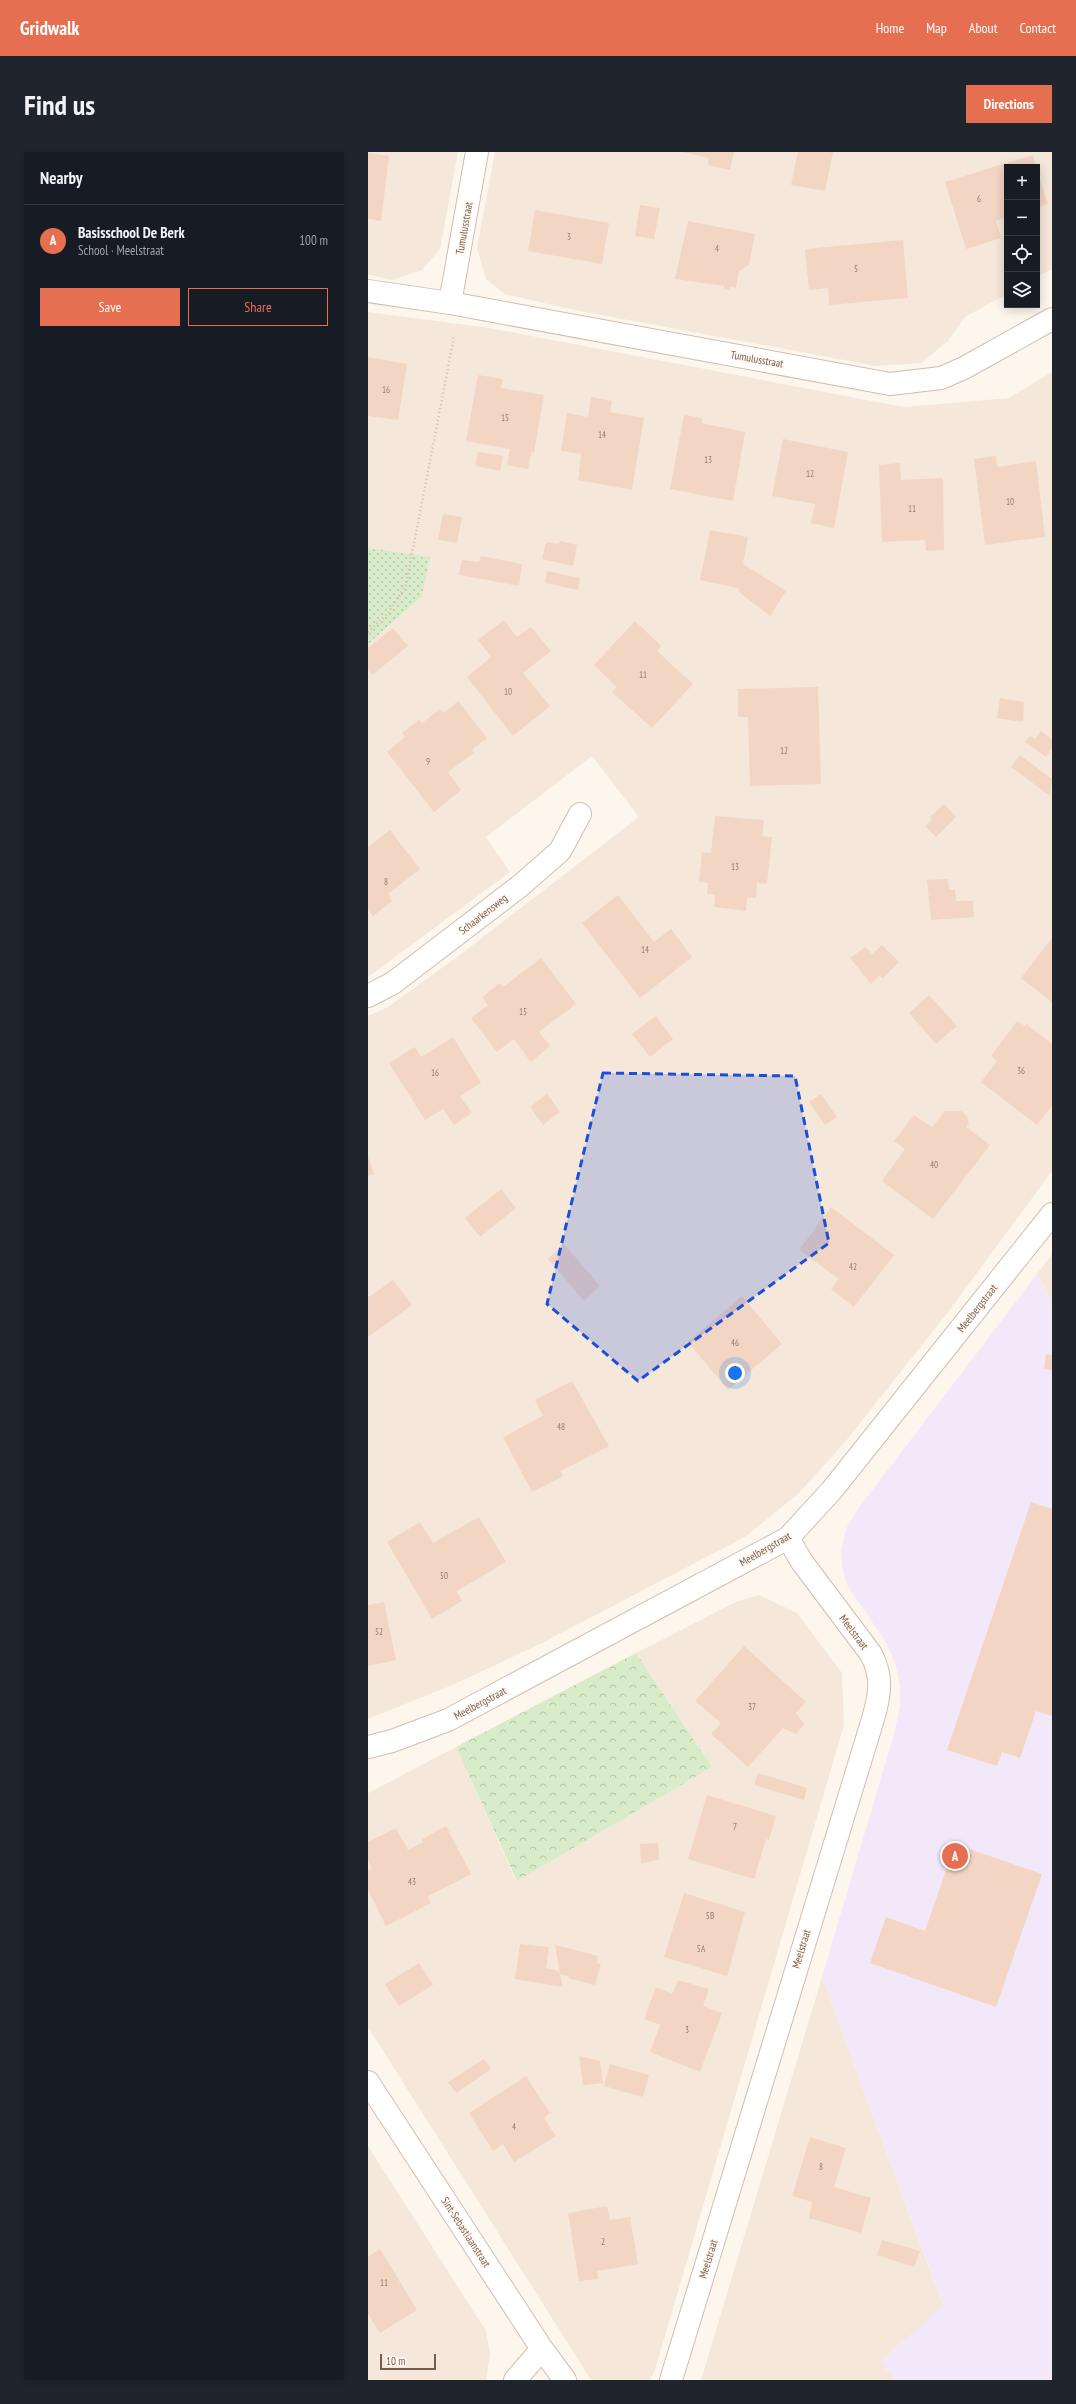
<!DOCTYPE html>
<html lang="en">
<head>
<meta charset="utf-8">
<style>
	:root { --surface:#171b24; --page:#20242c; --text:#f1f3f6; --muted:#9ea1a6; --line:#363941; --accent:#e76f51 }
	body { margin:0; font-family:"PT Sans Narrow",sans-serif; background:var(--page); color:var(--text) }
	.controls { position:absolute; right:12px; top:12px; display:grid; overflow:hidden; border-radius:0px; box-shadow:0 2px 10px #0003 }
	.controls button { width:36px; height:36px; display:grid; place-items:center; padding:0; border:0; border-bottom:1px solid var(--line); background:var(--surface); color:var(--text); font:20px sans-serif }
	.scale { position:absolute; left:12px; bottom:10px; width:56px; box-sizing:border-box; padding-left:4px; border:2px solid #7a5c4d; border-top:0; font-size:11px; line-height:14px; white-space:nowrap; color:#7a5c4d; -webkit-text-stroke:3px #fffaf3; paint-order:stroke }
	.you { position:absolute; left:367px; top:1221px; width:14px; height:14px; margin:-10px; border:3px solid #fff; border-radius:50%; background:#1a73e8; box-shadow:0 0 0 6px #1a73e833 }
	.badge { display:grid; place-items:center; width:26px; height:26px; border-radius:50%; background:var(--accent); color:#fff; font-size:13px; font-weight:700 }
	.pin { position:absolute; translate:-50% -50%; border:2px solid #fff; box-shadow:0 1px 4px #0006 }
	.list { margin:0; padding:0; list-style:none }
	h2 { display:flex; justify-content:space-between; align-items:center; height:52px; margin:0; padding:0 16px; font-size:17px }
	h2 small { font-size:13px; font-weight:400; color:var(--muted) }
	.list li { display:grid; grid-template-columns:26px 1fr auto; gap:12px; align-items:center; box-sizing:border-box; height:72px; padding:0 16px; border-top:1px solid var(--line) }
	.list b { display:block; font-size:15px; white-space:nowrap }
	.list p { margin:0; font-size:13px; white-space:nowrap; color:var(--muted) }
	.list em { font-size:13px; font-style:normal; color:var(--muted) }
	.actions { display:flex; gap:8px; padding:12px 16px }
	.actions a { flex:1; padding:9px 0; border:1px solid var(--accent); border-radius:0px; text-align:center; font-size:14px; color:var(--accent) }
	.actions .main { background:var(--accent); color:#fff }
	.icon { flex:none; width:22px; height:22px; fill:none; stroke:currentColor; stroke-width:2; stroke-linecap:round; stroke-linejoin:round }
	.map { position:relative; flex:none; width:684px; height:2228px; overflow:hidden; border-radius:0px }
	header { display:flex; align-items:center; gap:24px; box-sizing:border-box; height:56px; padding:0 20px; background:var(--accent); color:#fff }
	header strong { font-size:19px }
	nav { display:flex; gap:22px; margin-inline-start:auto; font-size:14px }
	.intro { display:flex; align-items:center; justify-content:space-between; box-sizing:border-box; height:96px; padding:0 24px }
	h1 { margin:0; font-size:28px }
	.button { padding:10px 18px; border-radius:0px; background:var(--accent); color:#fff; font-size:14px; font-weight:700 }
	main { display:flex; gap:24px; padding:0 24px }
	aside { flex:1; background:var(--surface); border-radius:0px; box-shadow:0 2px 10px #0003 }
	.map>svg:first-child { display:block }
</style>
</head>
<body>
<header>
<strong>Gridwalk</strong>
<nav><a>Home</a><a>Map</a><a>About</a><a>Contact</a></nav>
</header>
<div class="intro"><h1>Find us</h1><a class="button">Directions</a></div>
<main>
<aside>
<h2>Nearby<small></small></h2>
<ul class="list">
<li><span class="badge">A</span><div><b>Basisschool De Berk</b><p>School · Meelstraat</p></div><em>100 m</em></li>
</ul>
<div class="actions"><a class="main">Save</a><a>Share</a></div>
</aside>
<div class="map">
<svg width="684" height="2228" viewBox="0 0 684 2228">
	<defs>
		<pattern id="grass-dots" width="8" height="8" patternUnits="userSpaceOnUse"><rect width="8" height="8" fill="#d8ecc9"/><path d="M2 2h.1M6 6h.1" fill="none" stroke="#b4c2a5" stroke-width="1.8" stroke-linecap="round"/></pattern>
		<pattern id="forest-crowns" width="20" height="18" patternUnits="userSpaceOnUse"><rect width="20" height="18" fill="#d8ecc9"/><path d="M2 6a3 3 0 1 1 6 0M12 15a3 3 0 1 1 6 0" fill="none" stroke="#b4c2a5"/></pattern>
	</defs>
	<rect width="100%" height="100%" fill="#fdf6ec"/>
	<g fill="#f5e8da">
		<path d="M0,0h90l-18,97 -18,21 -30,10 -24,-5z"/>
		<path d="M127,0h557v117l-15,8v-110h-30v127l-42,23 -17,24 -27,22 -45,3 -302,-56 -69,-16 -19,-15 -9,-31z"/>
		<path d="M0,160l121,16 415,79 105,-9 43,-26v799l-103,140 -104,131 -46,51 -54,44 -205,107 -85,40 -87,35v-703l20,-9 69,-50 182,-140 -47,-61 -106,81 24,35 -142,105z"/>
		<path d="M684,1102v47l-15,-27z"/>
		<path d="M391,1443l38,18 45,60 2,52 -189,645 -5,10h-59l-223,-353v-234l88,-46 60,134 196,-114 -76,-114 100,-51z"/>
		<path d="M454,1825l121,329 -63,56 16,18h-195z"/>
		<path d="M0,1994l118,185 4,23 -4,26h-118z"/>
	</g>
	<path fill="#f3e8fa" d="M669,1122l15,27v1079h-156l-16,-18 63,-57 -121,-328 72,-243 6,-29v-20l-5,-22 -10,-22 -38,-56 -5,-18 -1,-18 6,-22 14,-22z"/>
	<path fill="url(#grass-dots)" d="M0,396l62,9 -8,39 -54,48z"/>
	<path fill="url(#forest-crowns)" d="M268,1501l76,114 -195,114 -61,-134z"/>
	<g fill="#f3d5c3">
		<path d="M314,0h52l-4,18 -22,-5 1,-7z"/>
		<path d="M430,0h35l-8,39 -34,-6z"/>
		<path d="M0,1l21,3 -8,65 -13,-2z"/>
		<path d="M665,3l3,12h-29v50l-11,4 5,17 -35,11 -21,-67z"/>
		<path d="M669,18l11,34 -11,4z"/>
		<path d="M272,53l20,3 -6,31 -19,-3z"/>
		<path d="M167,58l74,13 -7,41 -74,-13z"/>
		<path d="M320,69l67,13 -6,31 -10,6 -3,17 -6,-1v3l-6,-1v-3l-49,-7z"/>
		<path d="M535,88l5,58 -79,7 -1,-17 -19,2 -4,-41z"/>
		<path d="M0,205l39,7 -9,56 -30,-4z"/>
		<path d="M110,223l25,4 -2,9 43,7 -10,58 -3,-1 -3,17 -21,-4 3,-16 -44,-8z"/>
		<path d="M223,245l21,4 -2,11 34,6 -12,72 -54,-10 3,-26 -20,-3 6,-38 21,4z"/>
		<path d="M316,263l19,3 -1,5 43,9 -12,69 -63,-12z"/>
		<path d="M415,287l65,13 -14,76 -23,-5 4,-19 -43,-8z"/>
		<path d="M110,300l25,4 -3,15 -25,-5z"/>
		<path d="M628,304l1,11 39,-6 9,76 -60,8 -11,-86z"/>
		<path d="M532,311l1,17 42,-2 1,72 -18,1 -1,-11 -43,2 -3,-77z"/>
		<path d="M75,362l19,3 -5,26 -19,-3z"/>
		<path d="M342,378l38,7 -5,27 43,27 -16,25 -30,-23 -2,-5 -38,-8z"/>
		<path d="M192,389l17,4 -4,21 -31,-7 4,-17 13,2z"/>
		<path d="M113,404l41,8 -3,22 -60,-11 3,-15 17,2z"/>
		<path d="M179,419l33,7 -2,12 -33,-7z"/>
		<path d="M136,468l13,17 14,-10 20,24 -28,22 27,33 -37,30 -46,-59 24,-20 -13,-17z"/>
		<path d="M267,469l26,25 -4,5 36,33 -41,44 -40,-36 5,-5 -23,-22z"/>
		<path d="M25,476l15,18 -36,29 -4,-5v-22z"/>
		<path d="M450,535l3,97 -71,2 -2,-69h-10v-28z"/>
		<path d="M632,546l24,4 -1,20 -26,-4z"/>
		<path d="M90,549l29,37 -15,12 2,3 -26,19 13,18 -27,22 -47,-60 18,-15 -3,-4 17,-13 3,3 18,-14 4,4z"/>
		<path d="M673,579l11,9v8l-6,9 -21,-15 5,-6 5,3z"/>
		<path d="M652,603l32,24 -2,17 -39,-29z"/>
		<path d="M576,652l12,13 -20,20 -11,-11 7,-6 -2,-3z"/>
		<path d="M347,664l49,4 -2,16 10,1 -5,47 -10,-1 -1,15h-9l-1,13 -32,-4 1,-13h-8l1,-11 -9,-1 3,-30 9,1z"/>
		<path d="M22,678l30,39 -32,25 4,7 -19,15 -5,-6v-63z"/>
		<path d="M580,727l1,11h6l1,11h17l1,16 -43,3 -4,-40z"/>
		<path d="M250,743l36,47 17,-13 21,28 -52,41 -58,-75z"/>
		<path d="M684,786v64l-31,-24z"/>
		<path d="M514,793l17,17 -16,16 -4,-2 -8,8 -21,-26 15,-11 7,7z"/>
		<path d="M173,806l35,46 -37,28 11,14 -19,16 -17,-23 -17,13 -26,-34 17,-13 -6,-8 18,-14 3,4z"/>
		<path d="M561,843l28,31 -21,18 -27,-31z"/>
		<path d="M288,864l17,23 -23,18 -18,-23z"/>
		<path d="M649,869l8,5 1,-2 26,20v62l-15,19 -56,-43 16,-21 -6,-5z"/>
		<path d="M85,885l28,46 -21,13 12,17 -18,12 -11,-16 -18,11 -36,-57 26,-16 6,10z"/>
		<path d="M179,942l13,18 -17,13 -13,-18z"/>
		<path d="M453,942l16,23 -12,8 -16,-23z"/>
		<path d="M577,959h16l6,5 2,8 -3,3 24,18 -57,74 -51,-38 23,-32 -11,-8 20,-26 18,12z"/>
		<path d="M0,1005l6,17 -6,2z"/>
		<path d="M133,1037l15,19 -36,29 -15,-19z"/>
		<path d="M463,1055l63,48 -40,52 -23,-18 8,-10 -40,-29z"/>
		<path d="M196,1092l36,42 -16,15 -36,-42z"/>
		<path d="M25,1128l19,25 -44,32v-42l1,2z"/>
		<path d="M374,1144l40,48 -54,46 -40,-48z"/>
		<path d="M678,1202l6,1v15l-8,-1z"/>
		<path d="M204,1229l37,65 -48,25 2,5 -31,16 -29,-55 40,-21 -8,-16z"/>
		<path d="M663,1350l21,7v207l-16,-5 -16,47 -18,-6 -5,14 -50,-16z"/>
		<path d="M111,1365l27,45 -49,29 5,10 -30,18 -45,-77 33,-20 13,21z"/>
		<path d="M16,1450l12,58 -28,6v-61z"/>
		<path d="M376,1494l62,56 -10,11 8,11 -8,10 -13,-6 -35,39 -37,-33 10,-11 -26,-22z"/>
		<path d="M390,1621l49,15 -3,12 -50,-15z"/>
		<path d="M339,1643l69,21 -7,24 -3,-1 -12,40 -66,-20z"/>
		<path d="M78,1674l25,48 -43,22 3,7 -45,23 -18,-36v-19l4,-3 -4,-8v-18l28,-14 12,22 15,-8 -1,-3z"/>
		<path d="M290,1691l1,17 -18,3 -1,-19z"/>
		<path d="M587,1692l87,30 -46,133 -126,-44 16,-46 39,14z"/>
		<path d="M316,1741l61,19 -18,64 -63,-19z"/>
		<path d="M152,1792l29,3 -3,21 13,3 4,16 -48,-8z"/>
		<path d="M187,1793l43,11 -1,7 4,1 -6,21 -27,-7 1,-2 -9,-2z"/>
		<path d="M51,1811l14,22 -34,21 -14,-22z"/>
		<path d="M310,1828l31,9 -6,17 19,7 -22,59 -50,-20 10,-27 -16,-6 12,-32 16,7z"/>
		<path d="M211,1904l21,5 3,22 -20,2z"/>
		<path d="M116,1907l7,10 -35,24 -8,-11z"/>
		<path d="M242,1912l39,11 -6,22 -39,-11z"/>
		<path d="M158,1924l24,37 -6,5 12,18 -42,26 -11,-18 -10,7 -24,-38z"/>
		<path d="M442,1985l36,11 -12,39 37,11 -10,35 -52,-15 3,-16 -20,-6z"/>
		<path d="M239,2054l3,14 20,-3 8,47 -41,7 1,8 -19,2 -11,-68z"/>
		<path d="M514,2088l38,11 -6,16 -37,-12z"/>
		<path d="M12,2097l37,61 -37,23 -12,-19v-57z"/>
	</g>
	<g fill="none" stroke-linecap="round" stroke-linejoin="round">
		<g stroke="#d1beb0" stroke-width="24">
			<g id="street">
				<path d="M0,139l82,12 440,81 51,-6 23,-10 88,-49"/>
				<path d="M82,151l27,-151"/>
				<path d="M0,844l25,-13 127,-97 40,-35 20,-37"/>
				<path d="M0,1595l24,-6 56,-21 340,-182 44,-48 220,-276"/>
				<path d="M0,1930l174,267 23,31"/>
				<path d="M147,2228l27,-31"/>
				<path d="M303,2228l202,-661c7,-24 10,-43 -2,-65l-69,-92 -14,-24"/>
			</g>
		</g>
		<path stroke="#d9b8a5" stroke-width="2.5" stroke-dasharray="1 3" stroke-linecap="butt" d="M0,480l20,-19 18,-28 47,-243v-7"/>
		<use href="#street" stroke="#fff" stroke-width="22"/>
	</g>
	<path fill="#1d4ed8" fill-opacity="0.2" stroke="#1d4ed8" stroke-width="3" stroke-dasharray="8 5" stroke-linejoin="round" d="M235,921l192,3 34,167 -191,138 -91,-77z"/>
	<g text-anchor="middle" stroke-width="4" stroke-linejoin="round" paint-order="stroke">
		<g font-size="9" fill="#987a6a">
			<text x="611" y="50">6</text>
			<text x="201" y="88">3</text>
			<text x="349" y="100">4</text>
			<text x="488" y="120">5</text>
			<text x="18" y="241">16</text>
			<text x="137" y="269">15</text>
			<text x="234" y="286">14</text>
			<text x="340" y="311">13</text>
			<text x="442" y="325">12</text>
			<text x="642" y="353">10</text>
			<text x="544" y="360">11</text>
			<text x="275" y="526">11</text>
			<text x="140" y="543">10</text>
			<text x="416" y="602">12</text>
			<text x="60" y="613">9</text>
			<text x="367" y="718">13</text>
			<text x="18" y="733">8</text>
			<text x="277" y="801">14</text>
			<text x="155" y="863">15</text>
			<text x="653" y="922">36</text>
			<text x="67" y="924">16</text>
			<text x="566" y="1016">40</text>
			<text x="485" y="1118">42</text>
			<text x="367" y="1194">46</text>
			<text x="193" y="1278">48</text>
			<text x="76" y="1427">50</text>
			<text x="11" y="1483">52</text>
			<text x="384" y="1558">37</text>
			<text x="367" y="1678">7</text>
			<text x="44" y="1733">43</text>
			<text x="342" y="1767">5B</text>
			<text x="333" y="1800">5A</text>
			<text x="319" y="1881">3</text>
			<text x="146" y="1978">4</text>
			<text x="453" y="2018">8</text>
			<text x="235" y="2093">2</text>
			<text x="16" y="2134">11</text>
		</g>
		<g font-size="11" fill="#7a5c4d" stroke="#fffaf3">
			<text transform="translate(96 76) rotate(-80)" y="4">Tumulusstraat</text>
			<text transform="translate(389 207) rotate(10)" y="4">Tumulusstraat</text>
			<text transform="translate(115 762) rotate(-38)" y="4">Schaarkensweg</text>
			<text transform="translate(609 1156) rotate(-52)" y="4">Meelbergstraat</text>
			<text transform="translate(397 1397) rotate(-30)" y="4">Meelbergstraat</text>
			<text transform="translate(486 1480) rotate(53)" y="4">Meelstraat</text>
			<text transform="translate(112 1551) rotate(-28)" y="4">Meelbergstraat</text>
			<text transform="translate(433 1797) rotate(-73)" y="4">Meelstraat</text>
			<text transform="translate(98 2080) rotate(57)" y="4">Sint-Sebastiaanstraat</text>
			<text transform="translate(340 2107) rotate(-73)" y="4">Meelstraat</text>
		</g>
	</g>
</svg>
<div class="controls">
<button>+</button>
<button>−</button>
<button><svg class="icon" aria-label="locate" viewBox="0 0 24 24"><circle cx="12" cy="12" r="6"/><path d="M12 2v4M12 18v4M2 12h4M18 12h4"/></svg></button>
<button><svg class="icon" aria-label="layers" viewBox="0 0 24 24"><path d="M12 4l9 5-9 5-9-5zM3 14l9 5 9-5"/></svg></button>
</div>
<div class="scale">10 m</div>
<div class="you"></div>
<div class="pin badge" style="left:587px;top:1704px">A</div>
</div>
</main>
</body>
</html>
